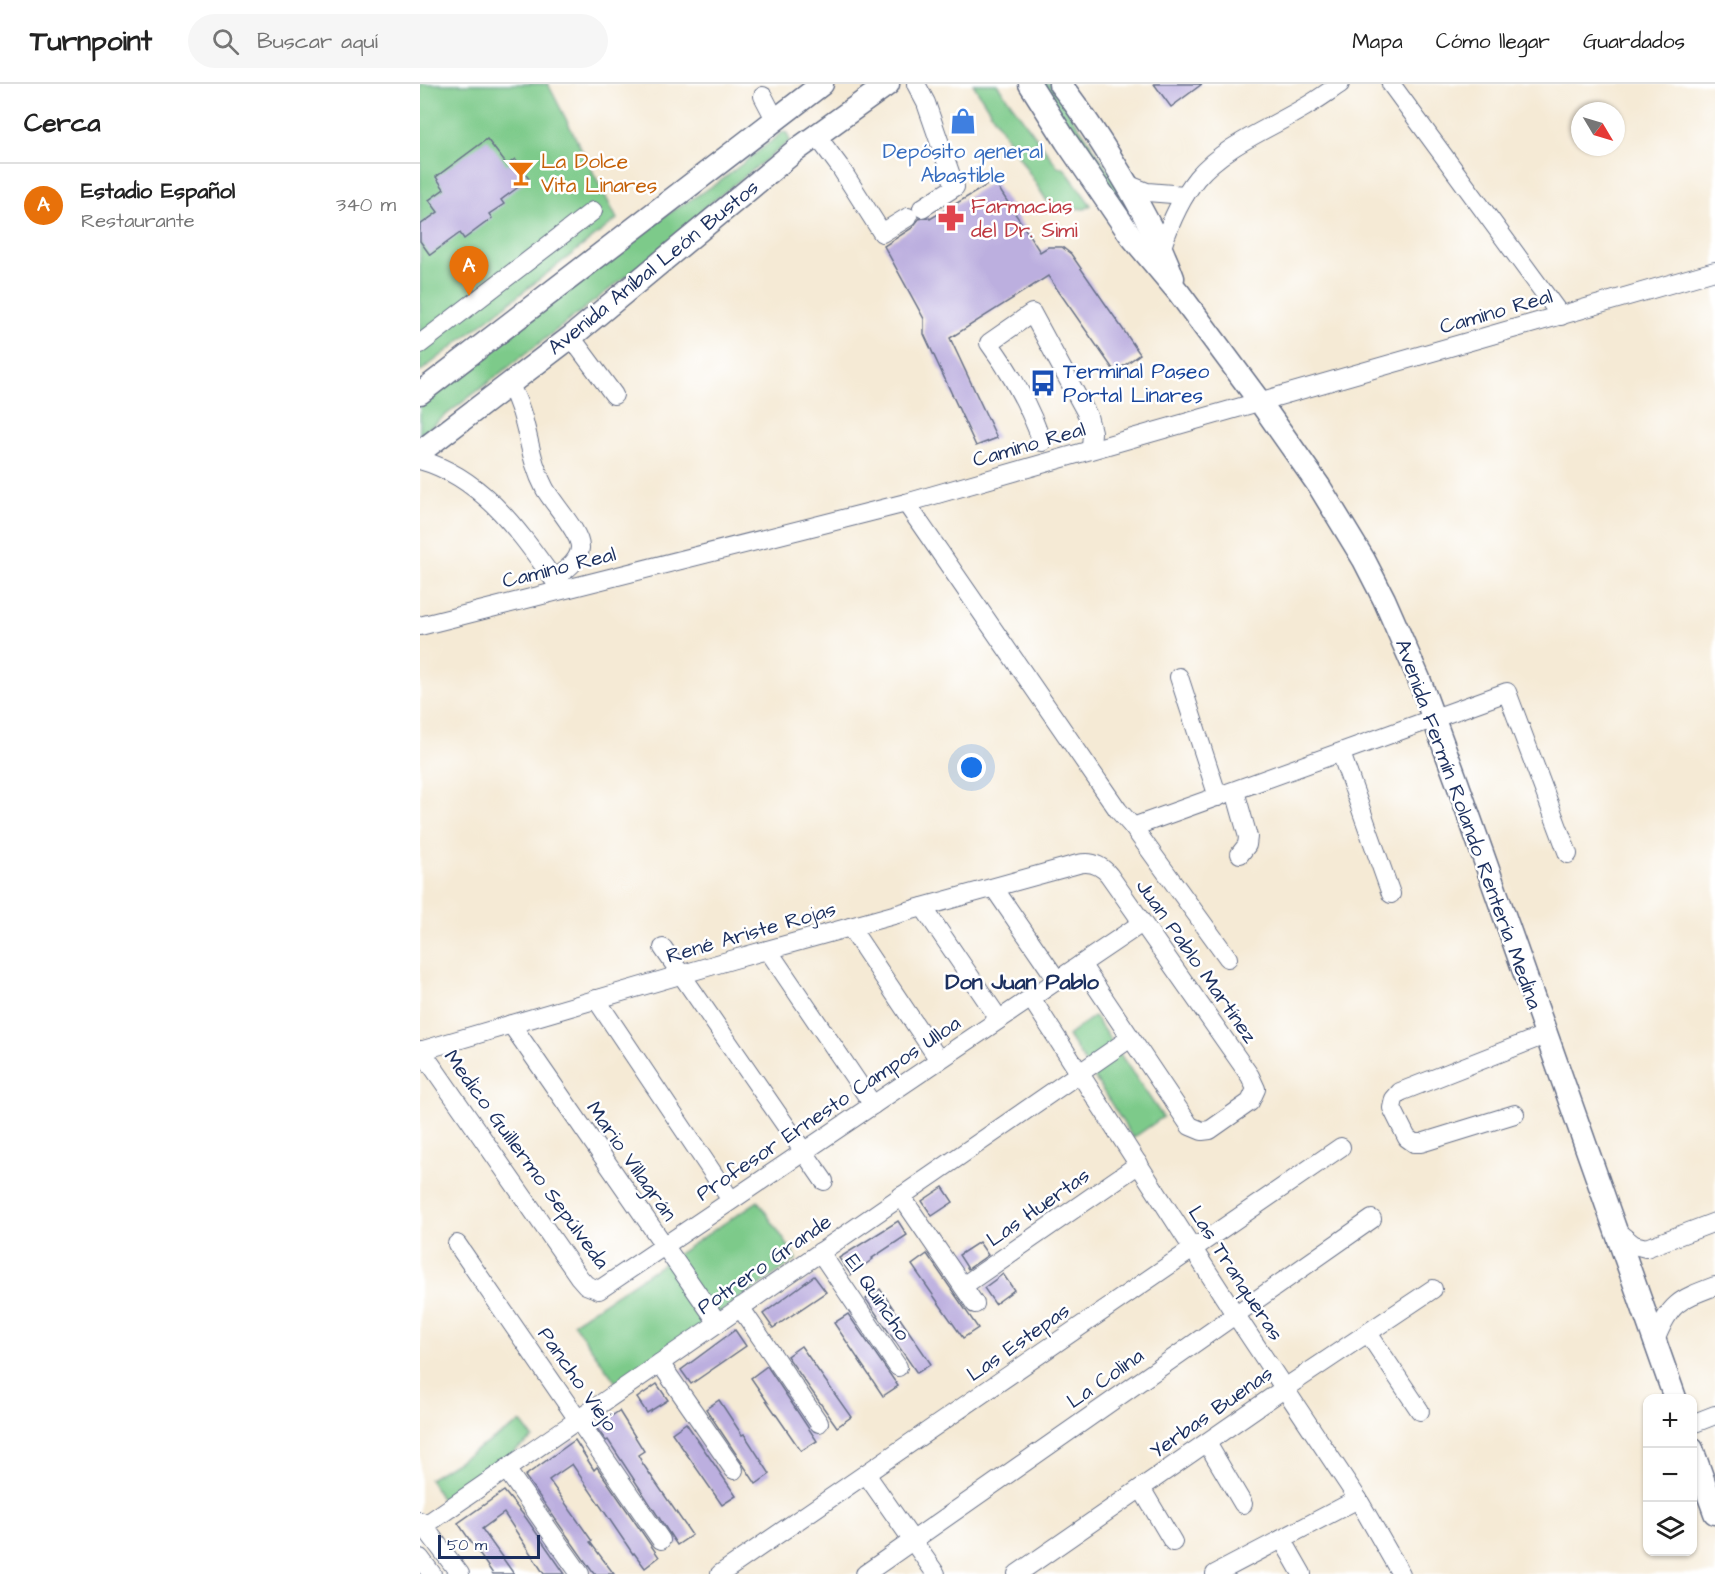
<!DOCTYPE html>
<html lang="es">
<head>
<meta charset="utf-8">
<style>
	:root { --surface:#fff; --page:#f6f6f6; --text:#222; --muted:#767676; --line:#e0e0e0; --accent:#db2777 }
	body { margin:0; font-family:"Architects Daughter",sans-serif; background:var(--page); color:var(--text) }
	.controls { position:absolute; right:18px; bottom:18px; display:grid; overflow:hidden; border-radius:12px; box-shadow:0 2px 4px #0004 }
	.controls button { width:54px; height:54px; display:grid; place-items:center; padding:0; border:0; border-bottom:2px solid var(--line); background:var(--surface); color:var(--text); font:30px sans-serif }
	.compass { position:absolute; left:1151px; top:18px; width:54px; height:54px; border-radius:50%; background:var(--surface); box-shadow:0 2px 4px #0004; rotate:128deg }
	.scale { position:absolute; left:18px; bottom:15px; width:102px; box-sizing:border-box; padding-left:6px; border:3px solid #1b2f5e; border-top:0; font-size:16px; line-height:21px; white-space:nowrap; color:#1b2f5e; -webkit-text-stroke:4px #fff; paint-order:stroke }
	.you { position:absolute; left:552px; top:684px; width:21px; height:21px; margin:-15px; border:4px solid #fff; border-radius:50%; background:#1a73e8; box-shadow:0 0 0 9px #1a73e833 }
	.badge { display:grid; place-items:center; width:39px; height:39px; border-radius:50%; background:var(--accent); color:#fff; font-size:20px; font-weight:700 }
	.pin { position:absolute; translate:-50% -50px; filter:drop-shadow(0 2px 3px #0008) }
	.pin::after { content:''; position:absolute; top:32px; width:21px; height:18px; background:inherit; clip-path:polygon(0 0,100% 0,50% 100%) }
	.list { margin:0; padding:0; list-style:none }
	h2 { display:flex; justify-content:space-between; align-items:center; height:78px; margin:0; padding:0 24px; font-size:26px }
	h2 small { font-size:20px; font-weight:400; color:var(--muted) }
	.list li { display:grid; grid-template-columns:39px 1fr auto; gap:18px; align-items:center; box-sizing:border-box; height:84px; padding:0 24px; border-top:2px solid var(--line) }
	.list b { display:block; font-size:22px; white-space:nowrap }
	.list p { margin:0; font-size:20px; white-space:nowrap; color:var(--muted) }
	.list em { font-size:20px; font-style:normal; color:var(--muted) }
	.icon { flex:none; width:33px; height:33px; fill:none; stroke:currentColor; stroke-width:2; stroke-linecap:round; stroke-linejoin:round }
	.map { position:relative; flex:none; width:1295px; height:1490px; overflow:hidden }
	header { display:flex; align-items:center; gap:36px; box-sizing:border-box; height:84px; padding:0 30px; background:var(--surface); border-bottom:2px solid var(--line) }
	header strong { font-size:28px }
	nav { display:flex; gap:33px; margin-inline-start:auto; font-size:21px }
	.search { width:420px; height:54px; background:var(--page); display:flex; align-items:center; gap:15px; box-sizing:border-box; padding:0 21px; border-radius:33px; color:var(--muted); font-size:22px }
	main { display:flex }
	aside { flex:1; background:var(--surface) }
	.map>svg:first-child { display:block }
</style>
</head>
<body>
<header>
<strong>Turnpoint</strong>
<div class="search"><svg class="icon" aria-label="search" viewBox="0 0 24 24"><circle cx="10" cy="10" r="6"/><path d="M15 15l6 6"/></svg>Buscar aquí</div>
<nav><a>Mapa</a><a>Cómo llegar</a><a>Guardados</a></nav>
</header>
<main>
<aside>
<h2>Cerca<small></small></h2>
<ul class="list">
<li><span class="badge" style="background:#e8710a">A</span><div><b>Estadio Español</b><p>Restaurante</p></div><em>340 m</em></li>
</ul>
</aside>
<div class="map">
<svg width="1295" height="1490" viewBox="0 0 1295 1490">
	<rect width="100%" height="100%" fill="#fff"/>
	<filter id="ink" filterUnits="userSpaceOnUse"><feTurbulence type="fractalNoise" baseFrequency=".0167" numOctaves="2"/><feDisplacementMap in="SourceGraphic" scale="12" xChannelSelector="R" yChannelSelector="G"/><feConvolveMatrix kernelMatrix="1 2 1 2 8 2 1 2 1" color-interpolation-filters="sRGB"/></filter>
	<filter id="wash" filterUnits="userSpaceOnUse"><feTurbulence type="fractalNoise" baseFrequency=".008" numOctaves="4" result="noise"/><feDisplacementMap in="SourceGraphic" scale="24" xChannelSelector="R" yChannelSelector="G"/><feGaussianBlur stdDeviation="1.35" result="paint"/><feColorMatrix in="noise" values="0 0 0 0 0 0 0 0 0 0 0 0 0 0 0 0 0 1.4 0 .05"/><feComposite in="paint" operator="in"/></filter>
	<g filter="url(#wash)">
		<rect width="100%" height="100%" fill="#f5ead5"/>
		<g fill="#7dca8a" stroke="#4c7c74" stroke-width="1.5">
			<path d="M0,0h128l69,135 -197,153z"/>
			<path d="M553,0h24l61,83 6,1 27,37 -6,4 -35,-3z"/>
			<path d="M617,0h13l63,93 25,50z"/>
			<path d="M363,48l4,1 3,8 -86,67 -16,21 -268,206v-31l238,-184 61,-38z"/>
			<path d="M674,932l69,101 -30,21 -65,-102z"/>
			<path d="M338,1117l39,58 -180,125 -44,-61z"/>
			<path d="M101,1338l12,16 -90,64 -14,-23z"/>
		</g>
		<g id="blocks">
			<g fill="#bcafdf">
				<path d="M734,0h48l-31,23z"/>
				<path d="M67,55l20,26 8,-6 14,20 -28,21 3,4 -15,10 3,4 -28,21 -4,-6 -30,22 -10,-14v-16l18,-13 -9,-12 15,-11 -8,-12z"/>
				<path d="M574,97l46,71 8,-5h14l9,7 69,100 -25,18 -67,-96 -98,62 47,100 -21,8 -52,-112v-15l-40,-73 28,-18 7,-9 9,-2 2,2z"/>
				<path d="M523,1103l10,15 -21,14 -10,-15z"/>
				<path d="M478,1137l9,14 -35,23 1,1 -22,16 -12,-17z"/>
				<path d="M559,1158l9,13 -20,14 -9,-14z"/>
				<path d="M507,1170l51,74 -15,10 -51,-73z"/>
				<path d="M583,1190l11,16 -19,14 -11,-16z"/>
				<path d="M394,1192l12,16 -53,36 -10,-14z"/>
				<path d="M460,1205l51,75 -14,9 -51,-74z"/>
				<path d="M428,1230l50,72 -15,10 -49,-73z"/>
				<path d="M315,1246l11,16 -55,38 -10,-14z"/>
				<path d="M381,1262l50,71 -14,10 -50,-71z"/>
				<path d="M347,1282l50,75 -16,10 -50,-73z"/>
				<path d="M237,1300l11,16 -21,13 -10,-15z"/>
				<path d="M299,1316l23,35 2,-1 26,40 -14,10 -50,-75z"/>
				<path d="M199,1327l25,40 -6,4 5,9 49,71 -15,10 -69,-105 -2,1 -10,-14z"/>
				<path d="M266,1339l50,73 -14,9 -50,-72z"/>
				<path d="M155,1356l19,30 3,-3 62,90 -14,11 -11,-15 -1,1 -61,-90 -23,16 43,61 -2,1 24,32h-20l-69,-98z"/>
				<path d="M84,1407l22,27 39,56h-21l-40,-61 -22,16 32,45h-21l-35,-51z"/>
			</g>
		</g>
	</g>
	<g filter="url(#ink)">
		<use href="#blocks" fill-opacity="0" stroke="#677088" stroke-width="1.5"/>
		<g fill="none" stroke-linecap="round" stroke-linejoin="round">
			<g stroke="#677088" stroke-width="20">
				<g id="minor">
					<path d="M496,0l10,19 29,84 -33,21"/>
					<path d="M971,0l170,232"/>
					<path d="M343,12l13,25"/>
					<path d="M397,52l23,31 42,66 26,-16"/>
					<path d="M707,100l20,8 38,3"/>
					<path d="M742,163c8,-24 19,-49 35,-69 28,-33 72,-49 108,-71 12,-7 23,-15 35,-23"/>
					<path d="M151,253l43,58"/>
					<path d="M0,260l173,-133"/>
					<path d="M89,300c21,36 17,69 36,105 9,16 36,44 35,59 -1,14 -16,23 -26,31"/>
					<path d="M622,358c-13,-37 -30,-68 -53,-99l43,-30 56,103 4,16 -1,17"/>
					<path d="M0,376c65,18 102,76 140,128"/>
					<path d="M486,419l212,307 15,17 95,131"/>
					<path d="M0,542l486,-123 809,-232"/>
					<path d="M759,593l39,120"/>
					<path d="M921,669l50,141"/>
					<path d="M815,707l13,46 -1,8 -7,9"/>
					<path d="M713,743l374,-135 61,162"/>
					<path d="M574,804l63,92"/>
					<path d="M503,823l76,112"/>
					<path d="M430,843l89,133"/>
					<path d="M243,864l161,233"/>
					<path d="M348,866l105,155"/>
					<path d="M611,914l204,316 123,185 43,75"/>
					<path d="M176,915l135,201"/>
					<path d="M91,940l207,299"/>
					<path d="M1,966l158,227 7,8 13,5 543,-367"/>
					<path d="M0,967l311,-91 347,-96c13,-3 23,1 31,11l141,201 6,13 -6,13 -40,28 -8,1 -12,-5 -109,-162"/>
					<path d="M1095,1030l-94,29h-7l-7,-5 -15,-30 2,-9 6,-7 145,-57"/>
					<path d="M481,1112l74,108"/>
					<path d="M1194,1145l20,16 12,3 69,-26"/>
					<path d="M37,1160l204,296"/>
					<path d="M400,1168l78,115"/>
					<path d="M543,1202l176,-122"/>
					<path d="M320,1223l79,116"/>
					<path d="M948,1249l52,78"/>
					<path d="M1235,1257c15,-38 23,-41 60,-55"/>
					<path d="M240,1279l74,107"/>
					<path d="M1272,1340l23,-9"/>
					<path d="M787,1359l36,61"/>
					<path d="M86,1385l74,105"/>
					<path d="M446,1390l70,100"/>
					<path d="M721,1404l32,54"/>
					<path d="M0,1437l40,53"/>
					<path d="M4,1442l705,-487"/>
					<path d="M862,1455l20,35"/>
					<path d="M0,1474l12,16"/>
					<path d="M300,1490l621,-427"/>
					<path d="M445,1490l507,-355"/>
					<path d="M597,1490l268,-186 148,-99"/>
					<path d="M795,1490l143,-75"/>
				</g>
			</g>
			<g stroke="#677088" stroke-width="25">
				<g id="major">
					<path d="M610,0l36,57 65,95 48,57 81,109 59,84 45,74 20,39 35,80 38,103 218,616"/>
					<path d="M640,0c27,34 49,70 71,107 16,29 31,56 42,87"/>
					<path d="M0,309l402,-309"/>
					<path d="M0,368l151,-115 224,-186 93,-67"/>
					<path d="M1272,1365l23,64"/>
				</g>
			</g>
			<use href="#minor" stroke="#fff" stroke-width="18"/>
			<use href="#major" stroke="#fff" stroke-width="22"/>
		</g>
	</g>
	<defs>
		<g id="shop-bare" transform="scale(2.07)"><path d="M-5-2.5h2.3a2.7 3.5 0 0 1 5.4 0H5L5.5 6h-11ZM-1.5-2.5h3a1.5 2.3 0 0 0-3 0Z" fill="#3f7fe0" stroke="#fff" stroke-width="2.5" paint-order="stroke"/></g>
		<g id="bar-bare" transform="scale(2.07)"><path d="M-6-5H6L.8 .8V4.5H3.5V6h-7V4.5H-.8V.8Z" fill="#e8710a" stroke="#fff" stroke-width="2.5" paint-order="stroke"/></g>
		<g id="pharmacy-bare" transform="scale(2.07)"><path d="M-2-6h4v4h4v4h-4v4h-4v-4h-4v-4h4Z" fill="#e0444e" stroke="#fff" stroke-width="2.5" paint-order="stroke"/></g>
		<g id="bus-bare" transform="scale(2.07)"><path d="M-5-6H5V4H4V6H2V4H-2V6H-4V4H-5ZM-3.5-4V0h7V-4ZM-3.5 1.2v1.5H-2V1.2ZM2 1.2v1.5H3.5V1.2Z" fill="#1a4fb4" stroke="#fff" stroke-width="2.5" paint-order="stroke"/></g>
	</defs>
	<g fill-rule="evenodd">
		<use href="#shop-bare" x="543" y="37"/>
		<use href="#bar-bare" x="101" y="89"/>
		<use href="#pharmacy-bare" x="531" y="134"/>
		<use href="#bus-bare" x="623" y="299"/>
	</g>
	<g text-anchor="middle" stroke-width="5" stroke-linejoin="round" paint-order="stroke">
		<g font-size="21" fill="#366cbe" stroke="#fff">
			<text x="543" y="74">Depósito general<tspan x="543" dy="24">Abastible</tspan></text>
		</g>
		<g font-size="21" fill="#c56008" stroke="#fff" text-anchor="start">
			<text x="121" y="84">La Dolce<tspan x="121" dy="24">Vita Linares</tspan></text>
		</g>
		<g font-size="21" fill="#be3a42" stroke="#fff" text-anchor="start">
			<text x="551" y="129">Farmacias<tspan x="551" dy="24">del Dr. Simi</tspan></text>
		</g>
		<g font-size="21" fill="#1b2f5e" stroke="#fff">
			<text transform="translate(233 183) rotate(-39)" y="7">Avenida Aníbal León Bustos</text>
			<text transform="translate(1076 227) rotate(-16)" y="7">Camino Real</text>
			<text transform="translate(609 360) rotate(-16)" y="7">Camino Real</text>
			<text transform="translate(139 483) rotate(-14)" y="7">Camino Real</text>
			<text transform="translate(1049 740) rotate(70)" y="7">Avenida Fermín Rolando Rentería Medina</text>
			<text transform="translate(331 848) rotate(-16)" y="7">René Ariste Rojas</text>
			<text transform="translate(777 877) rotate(55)" y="7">Juan Pablo Martínez</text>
			<text transform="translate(408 1024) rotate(-34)" y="7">Profesor Ernesto Campos Ulloa</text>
			<text transform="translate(107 1075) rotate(54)" y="7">Medico Guillermo Sepúlveda</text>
			<text transform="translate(212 1077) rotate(55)" y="7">Mario Villagrán</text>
			<text transform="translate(618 1123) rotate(-35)" y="7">Las Huertas</text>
			<text transform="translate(344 1180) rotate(-35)" y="7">Potrero Grande</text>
			<text transform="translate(816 1189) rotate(57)" y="7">Las Tranqueras</text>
			<text transform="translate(458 1213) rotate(56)" y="7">El Quincho</text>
			<text transform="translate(598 1258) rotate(-35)" y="7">Las Estepas</text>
			<text transform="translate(685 1294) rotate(-35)" y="7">La Colina</text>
			<text transform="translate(158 1295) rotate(55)" y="7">Pancho Viejo</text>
			<text transform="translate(791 1328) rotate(-35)" y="7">Yerbas Buenas</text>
		</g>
		<g font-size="21" fill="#164399" stroke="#fff" text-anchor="start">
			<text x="643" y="294">Terminal Paseo<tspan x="643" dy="24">Portal Linares</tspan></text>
		</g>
		<g font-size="22" font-weight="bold" fill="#1b2f5e" stroke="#fff">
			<text x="602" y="905">Don Juan Pablo</text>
		</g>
	</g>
</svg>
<div class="controls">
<button>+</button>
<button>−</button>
<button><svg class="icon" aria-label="layers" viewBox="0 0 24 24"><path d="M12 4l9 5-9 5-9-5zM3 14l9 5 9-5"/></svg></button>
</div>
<svg class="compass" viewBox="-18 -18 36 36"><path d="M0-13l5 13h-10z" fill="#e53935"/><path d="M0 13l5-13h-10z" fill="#767676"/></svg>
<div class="scale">50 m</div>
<div class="you"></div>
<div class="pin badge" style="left:49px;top:212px;background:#e8710a">A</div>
</div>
</main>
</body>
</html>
